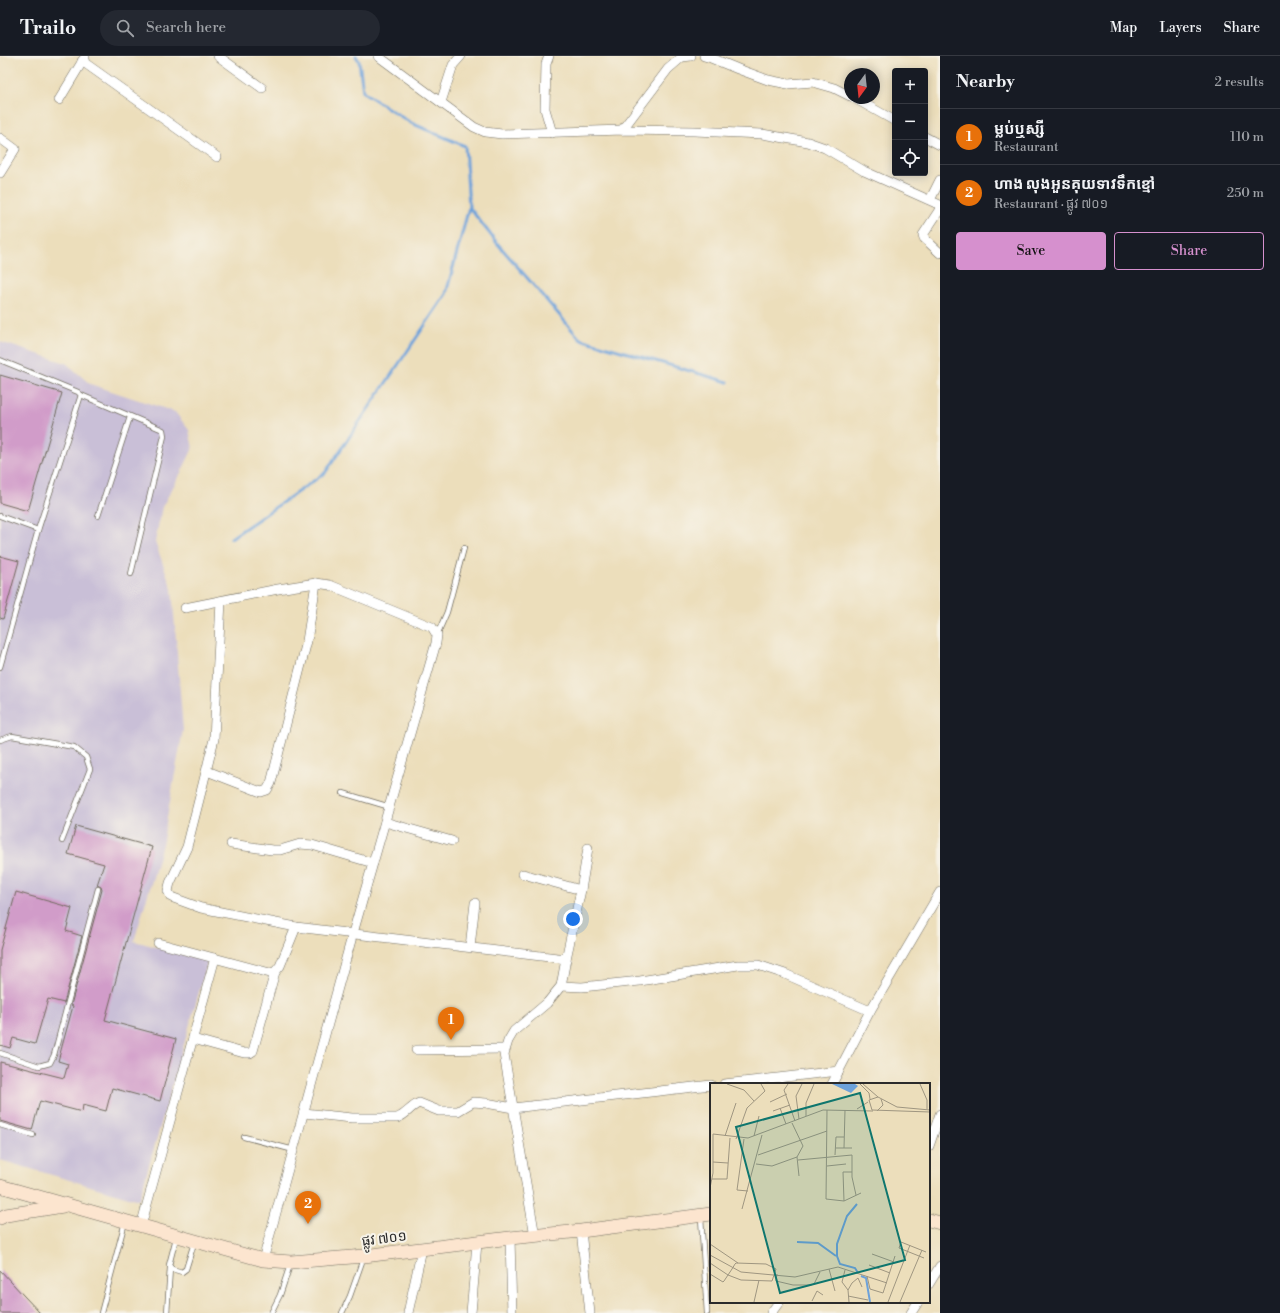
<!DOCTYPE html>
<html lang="en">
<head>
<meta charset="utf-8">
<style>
	:root { --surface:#171b24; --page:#242831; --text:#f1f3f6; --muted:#9ea1a6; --line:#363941; --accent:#d690ce }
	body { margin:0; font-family:"Libre Bodoni","Noto Sans Khmer",serif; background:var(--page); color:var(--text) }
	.controls { position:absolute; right:12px; top:12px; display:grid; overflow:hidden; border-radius:4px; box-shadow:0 2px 10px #0003 }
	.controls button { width:36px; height:36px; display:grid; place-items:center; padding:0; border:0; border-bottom:1px solid var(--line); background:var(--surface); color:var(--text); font:20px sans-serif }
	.compass { position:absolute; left:844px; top:12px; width:36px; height:36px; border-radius:50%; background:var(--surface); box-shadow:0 2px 10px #0003; rotate:195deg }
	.you { position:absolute; left:573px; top:863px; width:14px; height:14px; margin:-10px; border:3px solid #fff; border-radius:50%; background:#1a73e8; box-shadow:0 0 0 6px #1a73e833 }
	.badge { display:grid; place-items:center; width:26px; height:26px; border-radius:50%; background:var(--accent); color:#fff; font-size:13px; font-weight:700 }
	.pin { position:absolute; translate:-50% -33px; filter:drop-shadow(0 1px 2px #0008) }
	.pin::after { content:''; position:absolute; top:21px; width:14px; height:12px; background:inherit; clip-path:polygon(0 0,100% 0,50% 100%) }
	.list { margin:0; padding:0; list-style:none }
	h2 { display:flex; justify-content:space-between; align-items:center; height:52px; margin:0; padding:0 16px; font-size:17px }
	h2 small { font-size:13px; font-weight:400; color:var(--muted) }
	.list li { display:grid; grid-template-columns:26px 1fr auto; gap:12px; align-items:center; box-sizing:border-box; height:56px; padding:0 16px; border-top:1px solid var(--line) }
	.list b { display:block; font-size:15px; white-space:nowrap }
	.list p { margin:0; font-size:13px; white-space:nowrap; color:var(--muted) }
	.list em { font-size:13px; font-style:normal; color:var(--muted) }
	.actions { display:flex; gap:8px; padding:12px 16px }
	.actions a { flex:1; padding:9px 0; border:1px solid var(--accent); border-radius:4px; text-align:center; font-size:14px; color:var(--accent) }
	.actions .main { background:var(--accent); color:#111 }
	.icon { flex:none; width:22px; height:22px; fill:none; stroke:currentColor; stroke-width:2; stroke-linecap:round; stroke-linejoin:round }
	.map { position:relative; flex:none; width:940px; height:1257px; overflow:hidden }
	header { display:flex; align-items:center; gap:24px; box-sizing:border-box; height:56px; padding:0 20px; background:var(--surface); border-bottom:1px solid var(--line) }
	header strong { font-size:19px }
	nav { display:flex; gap:22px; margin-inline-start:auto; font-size:14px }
	.search { width:280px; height:36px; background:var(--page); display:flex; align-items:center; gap:10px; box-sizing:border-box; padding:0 14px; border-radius:22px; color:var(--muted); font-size:15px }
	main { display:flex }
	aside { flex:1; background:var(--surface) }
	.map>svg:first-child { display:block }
</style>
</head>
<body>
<header>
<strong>Trailo</strong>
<div class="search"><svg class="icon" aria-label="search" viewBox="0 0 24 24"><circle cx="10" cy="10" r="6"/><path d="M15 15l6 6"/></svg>Search here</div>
<nav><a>Map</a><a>Layers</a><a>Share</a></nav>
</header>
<main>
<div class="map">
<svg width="940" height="1257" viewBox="0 0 940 1257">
	<rect width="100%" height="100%" fill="#f7f3e8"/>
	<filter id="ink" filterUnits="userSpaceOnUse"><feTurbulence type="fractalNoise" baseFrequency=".025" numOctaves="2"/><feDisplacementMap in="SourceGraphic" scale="8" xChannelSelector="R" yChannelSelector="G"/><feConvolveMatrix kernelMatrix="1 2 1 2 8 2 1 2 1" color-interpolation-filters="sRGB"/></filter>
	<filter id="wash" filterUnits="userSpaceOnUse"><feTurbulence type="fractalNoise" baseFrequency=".012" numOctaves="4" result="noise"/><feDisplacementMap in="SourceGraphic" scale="16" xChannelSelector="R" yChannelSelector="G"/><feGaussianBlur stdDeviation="0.9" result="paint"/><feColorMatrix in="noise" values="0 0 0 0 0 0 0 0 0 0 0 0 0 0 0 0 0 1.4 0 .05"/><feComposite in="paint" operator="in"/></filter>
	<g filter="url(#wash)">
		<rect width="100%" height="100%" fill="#ecdebb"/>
		<path fill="#c9bfd7" d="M0,286l66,21 24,21 85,28 14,18 4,18 -10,21 -21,38 -7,35 17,47 11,141 -20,110 -9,34 -20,67 74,20 -69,239 -139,-40z"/>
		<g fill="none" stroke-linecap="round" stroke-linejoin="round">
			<g stroke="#6da2da" stroke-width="3">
				<path d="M469,151l28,36 83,96 148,43"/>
				<path d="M231,482l94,-65 121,-179 23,-87 -4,-61 -54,-23 -48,-31 -4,-31 -3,-5"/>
			</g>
		</g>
		<g id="blocks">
			<g fill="#d19cc9">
				<path d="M0,319l62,18 -34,118 -28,-8z"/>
				<path d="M0,500l19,5 -16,58 -3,-1z"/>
				<path d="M76,770l76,21 -47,173 71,19 -16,62 -48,-13 -6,23 -23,-6 -1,7 -42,-11 -8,29 -32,-9v-59l64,16 4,-14 -10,-3 15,-55 -2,-1 31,-115 -1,-3 -4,-2 7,-21 -36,-10z"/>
				<path d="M16,836l56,16 -6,23 16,5 -18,67 -16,-4 -13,45 -22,-6 -3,10 -10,-3v-95z"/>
				<path d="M0,1214l24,26 16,17h-40z"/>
			</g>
		</g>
	</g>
	<g filter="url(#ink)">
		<use href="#blocks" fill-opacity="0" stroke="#6f6a5d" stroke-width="1"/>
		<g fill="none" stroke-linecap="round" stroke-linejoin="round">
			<g stroke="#6f6a5d" stroke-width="6">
				<g id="service">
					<path d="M0,304l78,32 3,3 -43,135 -38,137"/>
					<path d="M81,339l82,35 1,6 -33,138"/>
					<path d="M0,460l38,14"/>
					<path d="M98,460l32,-99"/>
					<path d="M437,579l10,-23 17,-64"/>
					<path d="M0,684l12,-4 62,11 12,10 4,12 -28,72"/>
					<path d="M343,737l47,14"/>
					<path d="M0,997l39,13 11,-3 4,-8 44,-166"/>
					<path d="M0,1069l33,10"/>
					<path d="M244,1081l50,13"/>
					<path d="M701,1161l6,96"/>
					<path d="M176,1182l-7,27 3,4 10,3 4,-3 8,-26"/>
					<path d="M101,1257l24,-91"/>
					<path d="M167,1257l3,-45"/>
					<path d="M271,1257l9,-18 11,-33"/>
					<path d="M342,1257l8,-17 13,-37"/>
				</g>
			</g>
			<g stroke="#6f6a5d" stroke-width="10">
				<g id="minor">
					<path d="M218,0l44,32"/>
					<path d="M378,0l96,71 11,5 17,2 120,-4 72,1 68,3 46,8 17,6 39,23 76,34"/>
					<path d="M549,0l-3,8 -1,45 7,24"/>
					<path d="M704,0l7,2 27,11 30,11 20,4 25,-2 21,6 16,8"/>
					<path d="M82,5l135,96"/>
					<path d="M854,42l41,23"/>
					<path d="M59,44l26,-43"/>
					<path d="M441,46l12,-37 8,-9"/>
					<path d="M622,74l46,-61 14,-12 9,-1"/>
					<path d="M925,81l15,8"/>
					<path d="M0,82l15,11 -15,24"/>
					<path d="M930,144l10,-20"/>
					<path d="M940,153l-17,26 1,3 16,15"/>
					<path d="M221,545l-7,138 -11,45 -16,63 -17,36 -2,8 3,6 30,11 95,19 270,32"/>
					<path d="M185,552l93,-19 38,-6 14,2 102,42 5,8 -1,8 -83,290 -90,327"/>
					<path d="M207,715l54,21 6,-2 4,-7 36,-142 9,-58"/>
					<path d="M385,766l67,19"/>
					<path d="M231,788l41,6h8l20,-6 12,1 61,18"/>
					<path d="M523,818l58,16"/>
					<path d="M158,887l112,30 5,-1"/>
					<path d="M470,891l5,-44"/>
					<path d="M561,930l21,1 58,-6 98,-16h20l27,9 85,37"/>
					<path d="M193,983l51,14h6l3,-2 22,-79 5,-6 16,-39"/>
					<path d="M416,994l89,-1"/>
					<path d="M724,1028l115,-13"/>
					<path d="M832,1028l38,-73 70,-119"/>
					<path d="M304,1057l48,5h45c9,-3 13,-11 22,-15l20,8h19l15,-9 13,1 27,5 198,-23"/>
					<path d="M929,1090l11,-32"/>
					<path d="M141,1170l74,-268"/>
					<path d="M581,1175l9,82"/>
					<path d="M535,1180l-31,-182 4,-13 6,-10 33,-28 14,-17 5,-27 15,-69 7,-42"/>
					<path d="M510,1182l2,75"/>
					<path d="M929,1228l11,-18"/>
					<path d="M408,1257l14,-64"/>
					<path d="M471,1257l6,-70"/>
					<path d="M771,1257l8,-11"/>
					<path d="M911,1257l7,-11"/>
				</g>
			</g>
			<g stroke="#6f6a5d" stroke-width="14">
				<g id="secondary">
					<path d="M0,1130l263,74 28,2 73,-6 146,-18 71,-7 130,-17"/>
					<path d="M0,1162l6,-3 57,-9"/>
					<path d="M929,1164l11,3"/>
				</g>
			</g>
			<use href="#service" stroke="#fff" stroke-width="4.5"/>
			<use href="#minor" stroke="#fff" stroke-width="9"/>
			<use href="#secondary" stroke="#fce5cf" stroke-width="13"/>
		</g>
	</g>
	<g text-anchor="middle" stroke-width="4" stroke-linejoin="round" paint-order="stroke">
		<g font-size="14" fill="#2b2b2b" stroke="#f7f3e8">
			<text transform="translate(384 1182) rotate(-7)" y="5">ផ្លូវ ៧០១</text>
		</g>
	</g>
	<g transform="translate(710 1027)">
		<rect width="220" height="220" fill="#ecdebb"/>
		<path d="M122,1h23l3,2 -7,7z" fill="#6da2da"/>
		<path fill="none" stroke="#6da2da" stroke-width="2" d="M147,121l-10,12 -10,28v12l3,8 15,4 3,5M87,159l21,1 18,13M151,193l5,2 4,24"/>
		<path fill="none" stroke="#9f9681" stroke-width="1" d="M17,1l17,6 10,11M78,1l-4,6 11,31M150,1l9,9 1,6M153,1l15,13 19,10 33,3M210,1l7,16v9M168,14l-9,3 3,10 58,2M60,19l17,-8M70,25l6,16M147,26l11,-7M117,27l-1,89 18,2 17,-8M63,28l17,-6M167,28l6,-6 -2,-6M96,33v-13l8,-19M89,36l-3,-23 6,-12M82,40l11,23 -6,11 2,19M15,53l11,-33M44,53l5,-20M26,56l11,-31 18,-17 -4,-7M34,56l-7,51 11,1M126,65h16M134,65l1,-38M48,72l69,-24M125,72l1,-18h8M88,77l54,-5v22l4,18M3,79l15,1M46,81l16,2 25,-9M117,83l19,-2M2,96h15l3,-41M0,105l3,-15v-39l35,4 75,-28 50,1M134,118l-1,-29h9M32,126l20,-74M0,161l28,19M162,171l22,8M0,172l31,17 54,5 43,-10 49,16M214,175l-25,-10 2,-6 25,10M0,180l18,12 13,5 31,1 4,-12 -10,-5 -30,-1 -1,1 -3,5 -8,12 -1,1 -13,-8M159,182l21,8M119,186l6,22M135,187l-3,12 6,8M67,191l-1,7 17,4h18l3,-1 6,-12M157,193l3,13 13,4 12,-37M138,213l20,4M102,218l5,-10 6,4M44,219l5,-22M139,219l-1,-12 4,-7 6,-5 4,9M178,219l22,-57M190,219l22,-52"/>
		<path fill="#0f766e" fill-opacity="0.15" stroke="#0f766e" stroke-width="2" d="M150,10l45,167 -125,33 -44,-166z"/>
		<rect width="220" height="220" fill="none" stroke="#2b2b2b" stroke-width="2"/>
	</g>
</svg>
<div class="controls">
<button>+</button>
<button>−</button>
<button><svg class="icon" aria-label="locate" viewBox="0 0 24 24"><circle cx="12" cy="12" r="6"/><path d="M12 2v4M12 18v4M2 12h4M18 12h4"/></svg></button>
</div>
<svg class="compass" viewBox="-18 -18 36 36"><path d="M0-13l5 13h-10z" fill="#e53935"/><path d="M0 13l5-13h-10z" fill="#9ea1a6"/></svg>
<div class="you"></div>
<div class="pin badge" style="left:451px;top:984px;background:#e8710a">1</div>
<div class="pin badge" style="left:308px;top:1168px;background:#e8710a">2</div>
</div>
<aside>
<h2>Nearby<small>2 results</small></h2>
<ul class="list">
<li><span class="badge" style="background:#e8710a">1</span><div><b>ម្លប់ឬស្សី</b><p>Restaurant</p></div><em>110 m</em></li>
<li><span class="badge" style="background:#e8710a">2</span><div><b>ហាង លុងអួនគុយទាវទឹកខ្មៅ</b><p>Restaurant · ផ្លូវ ៧០១</p></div><em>250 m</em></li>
</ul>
<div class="actions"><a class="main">Save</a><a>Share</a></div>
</aside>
</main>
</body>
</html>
